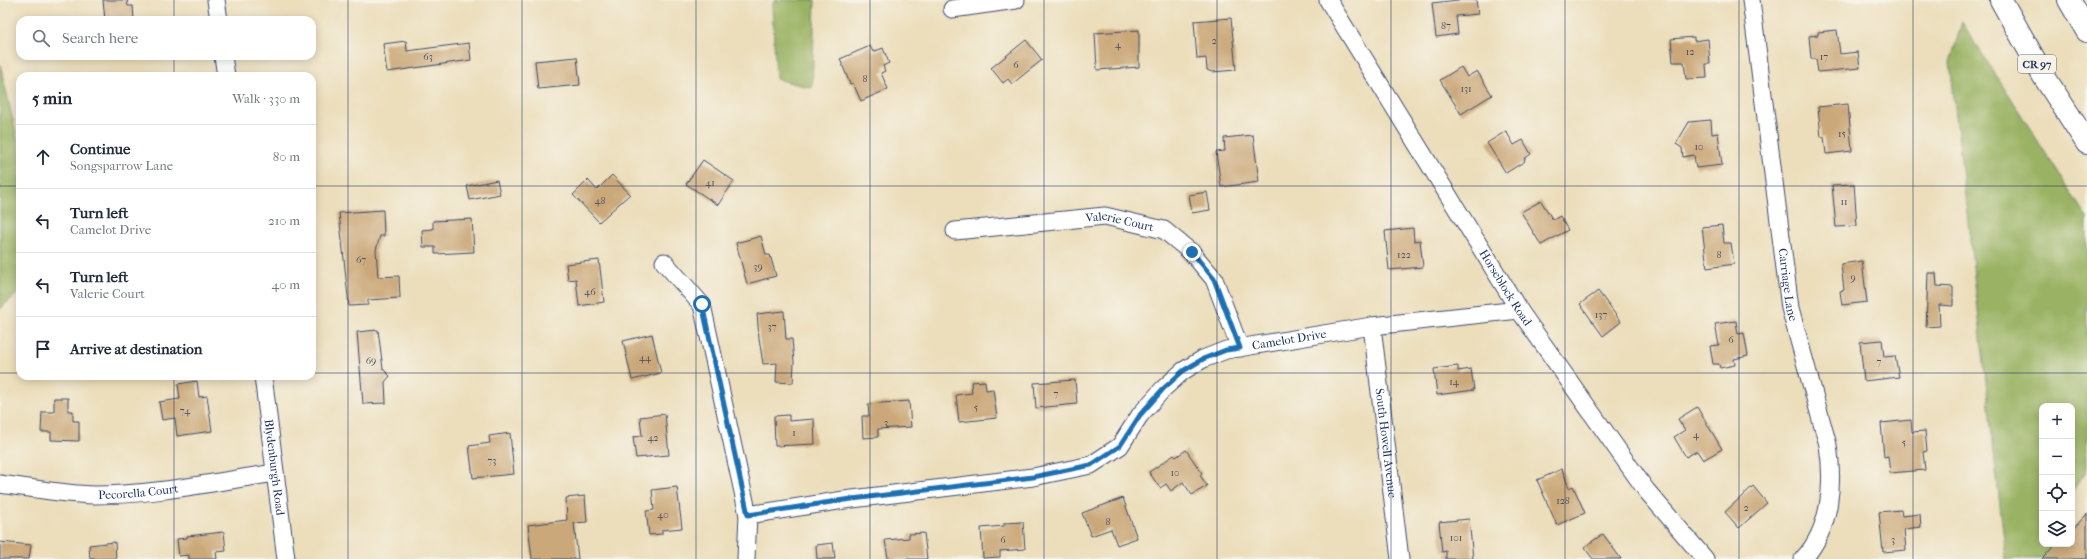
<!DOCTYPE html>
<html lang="en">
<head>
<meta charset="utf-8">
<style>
	:root { --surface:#fff; --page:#f2f2f3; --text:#1f2937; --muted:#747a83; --line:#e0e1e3 }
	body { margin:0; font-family:"IM FELL French Canon",serif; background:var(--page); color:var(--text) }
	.controls { position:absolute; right:12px; bottom:12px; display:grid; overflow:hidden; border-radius:8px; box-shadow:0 2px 10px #0003 }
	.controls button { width:36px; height:36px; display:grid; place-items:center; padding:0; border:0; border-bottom:1px solid var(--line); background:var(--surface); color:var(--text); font:20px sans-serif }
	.stop { position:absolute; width:12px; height:12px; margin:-9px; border:3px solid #1f6fb2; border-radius:50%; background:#fff }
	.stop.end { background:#1f6fb2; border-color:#fff; box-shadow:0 1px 4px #0008 }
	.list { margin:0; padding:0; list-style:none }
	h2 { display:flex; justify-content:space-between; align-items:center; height:52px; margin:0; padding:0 16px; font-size:17px }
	h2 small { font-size:13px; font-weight:400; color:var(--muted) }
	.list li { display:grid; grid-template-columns:26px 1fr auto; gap:12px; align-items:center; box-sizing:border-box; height:64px; padding:0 16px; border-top:1px solid var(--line) }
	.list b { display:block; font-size:15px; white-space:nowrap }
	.list p { margin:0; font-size:13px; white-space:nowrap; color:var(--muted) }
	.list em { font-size:13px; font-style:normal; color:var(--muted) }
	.icon { flex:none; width:22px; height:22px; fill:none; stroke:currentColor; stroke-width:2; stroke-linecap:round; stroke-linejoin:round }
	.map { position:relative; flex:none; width:2087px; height:559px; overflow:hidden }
	.search { position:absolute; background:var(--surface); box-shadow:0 2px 10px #0003; left:16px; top:16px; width:300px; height:44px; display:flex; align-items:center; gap:10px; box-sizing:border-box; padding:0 14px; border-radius:12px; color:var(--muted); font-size:15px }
	.panel { position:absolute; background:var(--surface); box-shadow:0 2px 10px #0003; left:16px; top:72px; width:300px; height:308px; border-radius:12px }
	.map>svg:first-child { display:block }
</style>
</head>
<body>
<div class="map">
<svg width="2087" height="559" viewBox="0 0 2087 559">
	<rect width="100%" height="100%" fill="#f7f3e8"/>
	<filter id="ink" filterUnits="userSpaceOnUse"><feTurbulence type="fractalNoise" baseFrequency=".025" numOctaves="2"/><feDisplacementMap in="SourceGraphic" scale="8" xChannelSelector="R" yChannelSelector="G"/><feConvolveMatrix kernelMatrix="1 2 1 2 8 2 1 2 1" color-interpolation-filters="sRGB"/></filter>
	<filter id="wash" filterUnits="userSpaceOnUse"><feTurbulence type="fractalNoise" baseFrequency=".012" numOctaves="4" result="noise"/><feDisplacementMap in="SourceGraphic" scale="16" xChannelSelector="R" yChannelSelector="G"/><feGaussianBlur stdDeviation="0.9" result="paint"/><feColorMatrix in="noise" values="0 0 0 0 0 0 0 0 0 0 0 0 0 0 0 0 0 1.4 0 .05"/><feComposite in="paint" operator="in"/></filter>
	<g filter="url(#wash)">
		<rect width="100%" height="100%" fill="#ecdebb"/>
		<g fill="#9ab264" stroke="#5a7061">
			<path d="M775,0h40l-3,88 -36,-9 -4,-73z"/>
			<path d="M1962,22l125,196v252l-15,21v-85h-30v138h13l2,15h-51l-56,-496z"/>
			<path d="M0,64l20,86v141l-20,18z"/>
		</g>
		<g id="blocks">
			<g fill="#cba879">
				<path d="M103,0h24l1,6h5l1,14h-29z"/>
				<path d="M1458,0h18l2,14 -22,2 2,18 -22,3 -4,-34z"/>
				<path d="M1231,18l5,52 -24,2 -5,-2 -1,-12 -9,1 -3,-38z"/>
				<path d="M1139,30v37l-42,3 -2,-37z"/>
				<path d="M1837,30l3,24 18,-2 2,16 -42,4 -2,-13h-5l-2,-23 9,-1v-3z"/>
				<path d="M1694,37v4l14,-2 2,25h-4l1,14 -21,1 -2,-17h-11l-2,-23z"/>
				<path d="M1026,40l16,20 -30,24 -4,-5 -5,4 -12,-15z"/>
				<path d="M406,41l1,10 62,-8 2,17 -84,12 -4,-28z"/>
				<path d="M870,46l3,6 10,-4 6,15 -6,3 2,5 -4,2 7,16 -27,12 -8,-18 -3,1 -10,-25z"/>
				<path d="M577,57l3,28 -42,4 -3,-28z"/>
				<path d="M1461,67l6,10 10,-6 15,24 -31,19 -21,-34z"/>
				<path d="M1848,104l4,47 -26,3 -2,-17h-3l-3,-30z"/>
				<path d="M1711,120l1,14 6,-1 4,32 -26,3 -2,-13 -11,2 -1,-9 -6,-4 13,-22z"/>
				<path d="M1506,131l8,14 9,-5 8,14 -7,5 1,2 -19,12 -19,-30z"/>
				<path d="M1253,135l6,47 -38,5 -5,-35 9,-1 -1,-13z"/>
				<path d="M703,160l31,21 -16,24 -32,-21z"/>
				<path d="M612,175l18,19 -31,28 -26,-27 15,-15 9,10z"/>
				<path d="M497,180l3,14 -30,6 -3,-14z"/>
				<path d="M1854,184l3,42 -21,1 -4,-42z"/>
				<path d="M1207,192l3,18 -18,3 -3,-18z"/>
				<path d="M1541,201l12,19 7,-4 8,14 -27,15 -20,-33z"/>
				<path d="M383,210l1,26h-4l-4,14 2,27 21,-1 1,22 -32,2v5l-19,1 -10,-93z"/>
				<path d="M472,219l2,33 -39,2v-7h-12l-1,-17 11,-1v-8z"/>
				<path d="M1722,225l2,18h7l3,21 -27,4 -5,-41z"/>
				<path d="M1413,228l1,13 6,-1 3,27 -34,3 -4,-39z"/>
				<path d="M761,236l5,19h4l6,21 -29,8 -11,-41z"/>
				<path d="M599,260l5,42 -25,4 -3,-27 -8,1 -2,-16z"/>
				<path d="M1862,261l5,41 -25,3 -2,-14 4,-1 -3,-26z"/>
				<path d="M1928,273h8l1,13 16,1v19l-14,-1 1,21 -14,1z"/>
				<path d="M1598,291l23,31 -18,14 -23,-32z"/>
				<path d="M784,311l2,28h6l2,23 -1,21 -17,-1 1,-19 -14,1 -4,-26 -2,-24z"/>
				<path d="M1736,321l2,13 6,-1 4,23 -14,3 1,6 -15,3 -1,-4h-6l-3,-18 9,-1 -4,-21z"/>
				<path d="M378,330l5,39 7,7 -5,6 1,21 -23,1 -6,-72z"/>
				<path d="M652,334l9,39 -29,7 -9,-39z"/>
				<path d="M1882,340l2,17 11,-1 4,21 -35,4 -4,-39z"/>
				<path d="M1458,366v5l13,-2 3,21 -37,5 -3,-26z"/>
				<path d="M1075,380l2,24 -41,4 -2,-25z"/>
				<path d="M197,381l2,16 8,-1 5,35 -35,5 -2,-18 -13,2 -3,-18 21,-3 -2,-15z"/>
				<path d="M985,381l1,9 7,-1 4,29 -38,4 -3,-27 16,-2 -1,-11z"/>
				<path d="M54,398h14v13h5v10h6v20l-28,-1v-8h-10l1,-20h12z"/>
				<path d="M909,401l2,26 -33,2v8l-15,1 -1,-22h7l-1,-12z"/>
				<path d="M1697,407l25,42 -19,11 -6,-9 -11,6 -12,-20 11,-7 -7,-11z"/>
				<path d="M665,414l4,41 -33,3 -3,-21 9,-1 -2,-19z"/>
				<path d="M789,415v6l25,-2 1,25 -40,2 -1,-30z"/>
				<path d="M1911,420l1,12 13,-1 2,20 -4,1 2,18 -35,3 -2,-17 -4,1 -3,-34z"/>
				<path d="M510,433l4,41 -41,4 -4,-32 21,-3 -1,-7z"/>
				<path d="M1186,450l16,23 -2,2 7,11 -15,9 -9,-13 -12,9 -5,-7 -6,4 -11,-16 25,-17 2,2z"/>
				<path d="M1562,469l7,19 4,-2 12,27 -28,12 -20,-45z"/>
				<path d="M1753,486l14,17 -28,25 -14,-16z"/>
				<path d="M677,487l5,41 -20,2v4l-13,1 -3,-24 8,-1 -2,-20z"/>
				<path d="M585,496l2,26 -13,1 4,36h-46l-4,-34 39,-5 -1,-22z"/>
				<path d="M1123,498l14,40 -20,7 -6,-16 -20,7 -9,-23z"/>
				<path d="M1901,510l1,6 18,-2 1,13 -17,2 2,21 -23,2 -4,-40z"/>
				<path d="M2087,514v45h-45l14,-15h16v-14z"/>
				<path d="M1469,519l4,40h-27v-8l-4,1 -3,-30z"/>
				<path d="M1023,522l2,27 -25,2v6l-17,1 -2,-30 23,-2v-3z"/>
				<path d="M224,532l2,19 -10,1 1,7h-28v-4l-10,1 -2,-17 10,-1v-2z"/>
				<path d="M924,533l3,26h-39l-3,-19 24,-2v-4z"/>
				<path d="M1603,534l18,25h-28l-9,-12z"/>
				<path d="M0,542l31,3 -2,14h-29z"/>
				<path d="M115,542l1,17h-26l-1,-14z"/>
				<path d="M833,543l2,16h-18l-1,-14z"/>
			</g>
		</g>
	</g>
	<g filter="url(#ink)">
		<use href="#blocks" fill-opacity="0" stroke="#3a496c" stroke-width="1"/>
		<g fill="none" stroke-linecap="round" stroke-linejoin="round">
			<g stroke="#3a496c" stroke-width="19">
				<g id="minor">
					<path d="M216,0l3,20"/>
					<path id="s1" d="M1328,0l191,310 127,180 59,69"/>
					<path id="s2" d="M1751,0l39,308 38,137c6,39 3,84 -25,114"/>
					<path d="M952,9l64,-9"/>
					<path d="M223,56l3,20"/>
					<path id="s3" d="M955,231l150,-15 59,14 28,23 22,26 26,69"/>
					<path d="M664,262l38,43 46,210 -2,44"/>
					<path id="s4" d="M1372,326l28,233"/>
					<path id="s5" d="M263,376l23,183"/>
					<path id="s6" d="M0,484c31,4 62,10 94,11 60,0 121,-13 181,-22"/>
					<path id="s7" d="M748,515l96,-15 189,-23 58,-12 29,-19 20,-31 23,-26 20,-18 20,-12 23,-9 146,-24 147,-16"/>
				</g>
			</g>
			<g stroke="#3a496c" stroke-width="24">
				<g id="highway">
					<path d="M2001,0l42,75 44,68"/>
					<path d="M2069,0l18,31"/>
				</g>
			</g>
			<use href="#minor" stroke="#fff" stroke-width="17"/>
			<use href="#highway" stroke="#fff" stroke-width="22"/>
		</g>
	</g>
	<g fill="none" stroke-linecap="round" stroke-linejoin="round" filter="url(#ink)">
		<path stroke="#1f6fb2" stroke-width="5" d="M702,304l46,211 96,-15 189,-23 58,-12 29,-19 20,-31 23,-26 20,-18 20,-12 23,-9 14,-2 -26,-69 -22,-27"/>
	</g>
	<path fill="none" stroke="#1b2f5e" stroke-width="1" stroke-opacity="0.55" d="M174,0v20M348,0v559M522,0v559M696,0v559M870,0v559M1044,0v559M1217,0v559M1391,0v559M1565,0v559M1739,0v559M1913,0v559M174,56v20M0,186h20M312,186h1775M0,373h20M312,373h1775M174,376v183"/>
	<g text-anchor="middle" stroke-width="3" stroke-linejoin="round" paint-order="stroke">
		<g font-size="10" fill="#474d65">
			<text x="1446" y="29">87</text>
			<text x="1214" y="44">2</text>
			<text x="1118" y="48">4</text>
			<text x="1690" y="55">12</text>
			<text x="428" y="60">63</text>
			<text x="1824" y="60">17</text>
			<text x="1016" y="68">6</text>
			<text x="865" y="82">8</text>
			<text x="1466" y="92">131</text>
			<text x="1842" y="137">15</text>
			<text x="1699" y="150">10</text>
			<text x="710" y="186">41</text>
			<text x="600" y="204">48</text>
			<text x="1844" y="205">11</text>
			<text x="1404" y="258">122</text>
			<text x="1719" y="258">8</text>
			<text x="361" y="263">67</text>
			<text x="758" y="270">39</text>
			<text x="1853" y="281">9</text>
			<text x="590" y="295">46</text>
			<text x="1601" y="318">137</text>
			<text x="772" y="330">37</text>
			<text x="1731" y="343">6</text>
			<text x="645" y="361">44</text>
			<text x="371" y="364">69</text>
			<text x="1879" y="365">7</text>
			<text x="1454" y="385">14</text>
			<text x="1056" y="397">7</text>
			<text x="976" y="411">5</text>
			<text x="185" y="414">74</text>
			<text x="886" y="426">3</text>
			<text x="794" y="436">1</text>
			<text x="1696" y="438">4</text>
			<text x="653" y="441">42</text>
			<text x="1904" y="446">5</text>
			<text x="492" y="464">73</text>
			<text x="1175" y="476">10</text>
			<text x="1563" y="504">128</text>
			<text x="1746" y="511">2</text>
			<text x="663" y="518">40</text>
			<text x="1108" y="525">8</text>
			<text x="1456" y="541">101</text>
			<text x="1003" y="543">6</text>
			<text x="1893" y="543">3</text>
		</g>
		<rect fill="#f7f3e8" stroke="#5d6a87" stroke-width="1" x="2018" y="55" width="38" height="18" rx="3"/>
		<g font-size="11" font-weight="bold" fill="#1b2f5e">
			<text x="2037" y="68">CR 97</text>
		</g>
		<g font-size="12" fill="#1b2f5e" stroke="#f7f3e8">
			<text dy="4" stroke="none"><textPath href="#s3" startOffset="166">Valerie Court</textPath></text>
			<text dy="4" stroke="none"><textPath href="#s2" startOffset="287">Carriage Lane</textPath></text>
			<text dy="4" stroke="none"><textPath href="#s1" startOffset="338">Horseblock Road</textPath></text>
			<text dy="4" stroke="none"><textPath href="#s7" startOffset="592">Camelot Drive</textPath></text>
			<text dy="4" stroke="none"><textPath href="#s4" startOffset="118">South Howell Avenue</textPath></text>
			<text dy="4" stroke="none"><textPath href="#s5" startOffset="92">Blydenburgh Road</textPath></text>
			<text dy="4" stroke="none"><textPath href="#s6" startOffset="139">Pecorella Court</textPath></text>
		</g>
	</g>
</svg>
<div class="controls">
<button>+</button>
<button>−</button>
<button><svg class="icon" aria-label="locate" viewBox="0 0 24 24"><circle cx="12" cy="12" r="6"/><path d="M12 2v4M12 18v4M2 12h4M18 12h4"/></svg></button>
<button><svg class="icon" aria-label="layers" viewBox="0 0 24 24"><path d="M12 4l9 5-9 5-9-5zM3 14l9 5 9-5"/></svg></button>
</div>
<div class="stop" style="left:702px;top:304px"></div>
<div class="stop end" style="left:1192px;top:252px"></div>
<div class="search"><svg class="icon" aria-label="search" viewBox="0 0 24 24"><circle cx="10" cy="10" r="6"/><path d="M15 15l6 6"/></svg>Search here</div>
<section class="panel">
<h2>5 min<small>Walk · 330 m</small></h2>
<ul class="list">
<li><svg class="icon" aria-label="ahead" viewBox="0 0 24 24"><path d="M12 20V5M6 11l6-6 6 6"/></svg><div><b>Continue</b><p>Songsparrow Lane</p></div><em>80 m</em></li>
<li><svg class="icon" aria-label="left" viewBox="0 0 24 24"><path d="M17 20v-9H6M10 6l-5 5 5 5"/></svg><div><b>Turn left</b><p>Camelot Drive</p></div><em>210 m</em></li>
<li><svg class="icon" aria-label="left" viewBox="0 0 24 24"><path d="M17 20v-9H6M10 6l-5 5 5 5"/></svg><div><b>Turn left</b><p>Valerie Court</p></div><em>40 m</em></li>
<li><svg class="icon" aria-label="arrive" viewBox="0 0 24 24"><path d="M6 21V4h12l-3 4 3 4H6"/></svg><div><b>Arrive at destination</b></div></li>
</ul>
</section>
</div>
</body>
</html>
